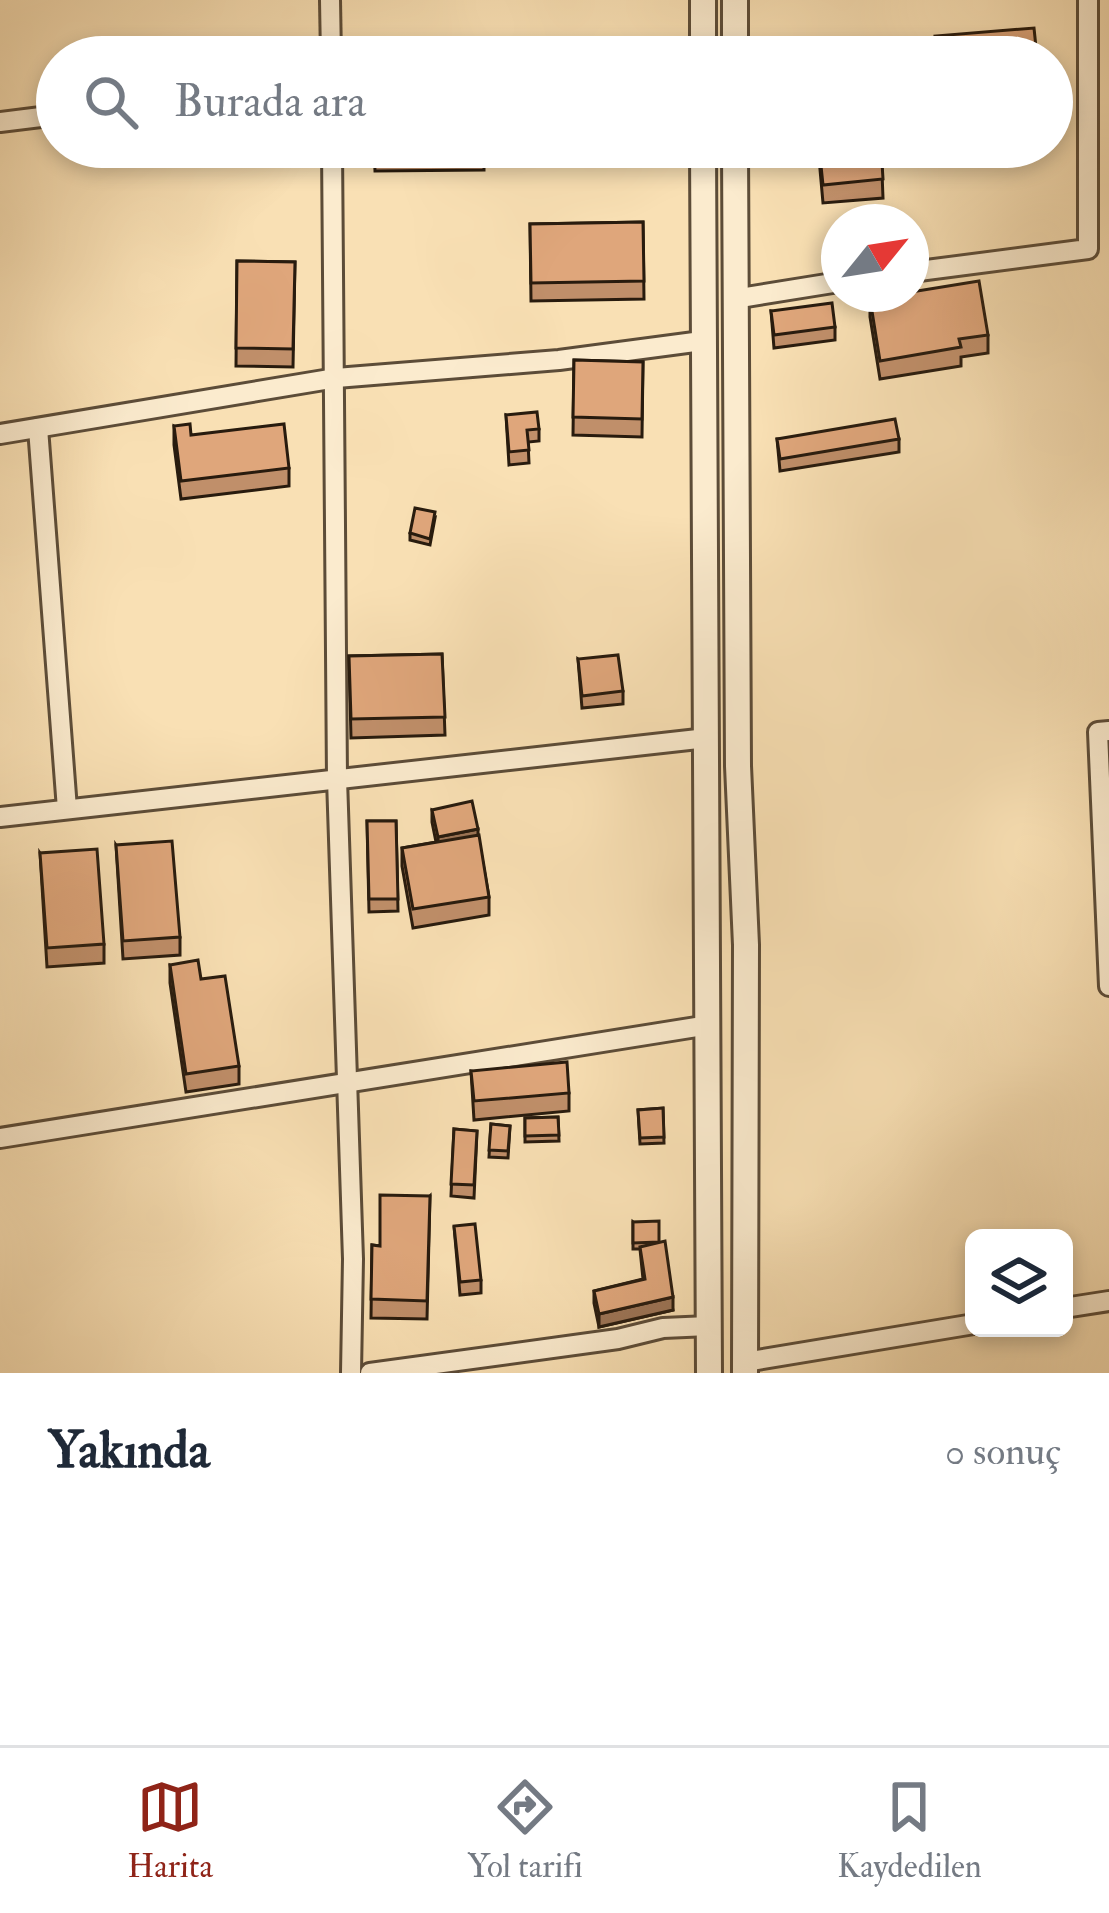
<!DOCTYPE html>
<html lang="tr">
<head>
<meta charset="utf-8">
<style>
	:root { --surface:#fff; --page:#f2f2f3; --text:#1f2937; --muted:#747a83; --line:#e0e1e3; --accent:#8f2418 }
	body { margin:0; font-family:"IM FELL Double Pica",serif; background:var(--page); color:var(--text) }
	.controls { position:absolute; right:36px; bottom:36px; display:grid; overflow:hidden; border-radius:18px; box-shadow:0 6px 18px #0003 }
	.controls button { width:108px; height:108px; display:grid; place-items:center; padding:0; border:0; border-bottom:3px solid var(--line); background:var(--surface); color:var(--text); font:60px sans-serif }
	.compass { position:absolute; left:821px; top:204px; width:108px; height:108px; border-radius:50%; background:var(--surface); box-shadow:0 6px 18px #0003; rotate:60deg }
	.list { margin:0; padding:0; list-style:none }
	h2 { display:flex; justify-content:space-between; align-items:center; height:156px; margin:0; padding:0 48px; font-size:51px }
	h2 small { font-size:39px; font-weight:400; color:var(--muted) }
	.icon { flex:none; width:66px; height:66px; fill:none; stroke:currentColor; stroke-width:2; stroke-linecap:round; stroke-linejoin:round }
	.map { position:relative; flex:none; width:1109px; height:1373px; overflow:hidden }
	.search { position:absolute; background:var(--surface); box-shadow:0 6px 18px #0003; left:36px; right:36px; top:36px; height:132px; display:flex; align-items:center; gap:30px; box-sizing:border-box; padding:0 42px; border-radius:66px; color:var(--muted); font-size:45px }
	.sheet { height:372px; background:var(--surface) }
	nav { display:flex; justify-content:space-around; align-items:center; box-sizing:border-box; height:168px; border-top:3px solid var(--line); background:var(--surface); font-size:33px; color:var(--muted) }
	nav a { display:grid; justify-items:center; gap:6px }
	nav .on { color:var(--accent) }
	.map>svg:first-child { display:block }
</style>
</head>
<body>
<div class="map">
<svg width="1109" height="1373" viewBox="0 0 1109 1373">
	<rect width="100%" height="100%" fill="#f9e0b4"/>
	<filter id="stains"><feTurbulence type="fractalNoise" baseFrequency=".00167" numOctaves="4"/><feColorMatrix values="0 0 0 0 .2 0 0 0 0 .09 0 0 0 0 .02 0 0 0 .5 -.17"/></filter>
	<radialGradient id="worn" r=".72"><stop offset=".6" stop-color="#630" stop-opacity="0"/><stop offset="1" stop-color="#630" stop-opacity=".3"/></radialGradient>
	<g fill="none" stroke-linecap="round" stroke-linejoin="round">
		<g stroke="#5c4c38" stroke-width="24">
			<g id="minor">
				<path d="M330,0l1,57"/>
				<path d="M0,122l57,-7"/>
				<path d="M332,147l5,632 16,480 -2,114"/>
				<path d="M911,272l177,-23v-249"/>
				<path d="M734,299l105,-17"/>
				<path d="M38,428l29,381"/>
				<path d="M0,434l336,-56 223,-18 143,-19"/>
				<path d="M1109,731l-11,1 11,254"/>
				<path d="M0,817l707,-79"/>
				<path d="M0,1138l709,-113"/>
				<path d="M1064,1308l45,-7"/>
				<path d="M745,1362l229,-38"/>
				<path d="M370,1373l248,-34 45,-11 46,-2"/>
			</g>
		</g>
		<g stroke="#5c4c38" stroke-width="30">
			<g id="tertiary">
				<path d="M735,0v57"/>
				<path d="M703,57v-57"/>
				<path d="M703,147l6,1226"/>
				<path d="M735,147l3,619 8,179 -1,428"/>
			</g>
		</g>
		<use href="#minor" stroke="#fbebce" stroke-width="18"/>
		<use href="#tertiary" stroke="#fbebce" stroke-width="24"/>
	</g>
	<g fill="#c08f6a" stroke="#281b0e" stroke-width="3">
		<path d="M374,147h110v23l-109,1z"/>
		<path d="M818,147h63l2,51 -60,5z"/>
		<path d="M643,222l1,77 -113,2 -1,-77z"/>
		<path d="M237,261l58,1 -2,105 -57,-1z"/>
		<path d="M870,299l118,36v18l-27,4v9l-81,13 -10,-62z"/>
		<path d="M771,311l64,16v13l-61,8z"/>
		<path d="M574,360l69,2 -1,75 -69,-2z"/>
		<path d="M506,415l33,14v12l-11,1 1,21 -20,2z"/>
		<path d="M174,426l17,9 98,33v18l-108,13 -7,-54z"/>
		<path d="M777,439h122v13l-119,19z"/>
		<path d="M435,518l-5,27 -20,-5v-7z"/>
		<path d="M442,654l3,81 -94,3 -2,-82z"/>
		<path d="M578,659l45,32v13l-41,4z"/>
		<path d="M432,810l46,25 11,62v18l-76,13 -11,-62v-18l34,-6 -4,-20z"/>
		<path d="M367,821h29l2,90 -29,1z"/>
		<path d="M116,845l64,92v18l-57,4z"/>
		<path d="M40,853l64,91v19l-57,4z"/>
		<path d="M170,965l31,14 38,87v18l-53,8 -16,-109z"/>
		<path d="M471,1071l98,22v18l-95,9z"/>
		<path d="M663,1108l1,35 -24,1 -2,-34z"/>
		<path d="M558,1117l1,24 -34,1v-24z"/>
		<path d="M491,1124l19,2 -2,32 -19,-1z"/>
		<path d="M454,1129l23,2 -3,67 -23,-2z"/>
		<path d="M430,1196l-3,123 -56,-1 1,-73 8,1z"/>
		<path d="M633,1222l26,21 14,67 -74,17 -5,-24v-12l49,-12 -3,-30h-7z"/>
		<path d="M454,1226l27,54v13l-21,2z"/>
	</g>
	<g fill="#9c7456" stroke="#281b0e" stroke-width="3">
		<path d="M478,829v12l-40,9v-13z"/>
		<path d="M673,1297v13l-74,17v-13z"/>
	</g>
	<g fill="#dfa67b" stroke="#281b0e" stroke-width="3">
		<path d="M1034,28l3,29h-100l-2,-21z"/>
		<path d="M374,147h110v5l-109,1z"/>
		<path d="M819,147h62l2,32 -60,6z"/>
		<path d="M643,222l1,59 -113,2 -1,-59z"/>
		<path d="M237,261l58,1 -2,87 -57,-1z"/>
		<path d="M979,281l9,54 -29,4 2,8 -81,14 -10,-62 41,-5v-2z"/>
		<path d="M832,303l3,24 -61,8 -3,-24z"/>
		<path d="M574,360l69,2 -1,57 -69,-2z"/>
		<path d="M537,412l2,17 -12,1 2,20 -20,2 -3,-37z"/>
		<path d="M895,419l4,20 -119,20 -3,-20z"/>
		<path d="M190,424l1,11 93,-11 5,44 -108,13 -7,-55z"/>
		<path d="M415,508l20,4 -5,27 -20,-6z"/>
		<path d="M442,654l3,63 -94,2 -2,-63z"/>
		<path d="M618,655l5,36 -41,5 -4,-37z"/>
		<path d="M472,801l6,28 -40,8 -6,-27z"/>
		<path d="M367,821h29l2,78h-29z"/>
		<path d="M479,835l10,62 -76,12 -11,-61z"/>
		<path d="M172,841l8,96 -57,4 -7,-96z"/>
		<path d="M97,849l7,95 -57,4 -7,-95z"/>
		<path d="M198,960l3,19 24,-3 14,90 -53,8 -16,-109z"/>
		<path d="M567,1062l2,31 -95,8 -3,-30z"/>
		<path d="M663,1108l1,29 -24,1 -2,-28z"/>
		<path d="M558,1117l1,18 -34,1v-18z"/>
		<path d="M491,1124l19,2 -2,25 -19,-1z"/>
		<path d="M454,1129l23,2 -3,54 -23,-1z"/>
		<path d="M380,1195l50,1 -3,105 -56,-2 1,-54 8,1z"/>
		<path d="M659,1221v21l-26,1v-21z"/>
		<path d="M475,1224l6,56 -21,2 -6,-56z"/>
		<path d="M665,1241l8,56 -74,17 -5,-23 51,-12 -5,-32z"/>
	</g>
	<rect width="100%" height="100%" filter="url(#stains)"/>
	<rect width="100%" height="100%" fill="url(#worn)"/>
</svg>
<div class="controls">
<button><svg class="icon" aria-label="layers" viewBox="0 0 24 24"><path d="M12 4l9 5-9 5-9-5zM3 14l9 5 9-5"/></svg></button>
</div>
<svg class="compass" viewBox="-18 -18 36 36"><path d="M0-13l5 13h-10z" fill="#e53935"/><path d="M0 13l5-13h-10z" fill="#747a83"/></svg>
<div class="search"><svg class="icon" aria-label="search" viewBox="0 0 24 24"><circle cx="10" cy="10" r="6"/><path d="M15 15l6 6"/></svg>Burada ara</div>
</div>
<section class="sheet">
<h2>Yakında<small>0 sonuç</small></h2>
<ul class="list">
</ul>
</section>
<nav>
<a class="on"><svg class="icon" aria-label="map" viewBox="0 0 24 24"><path d="M3 6l6-2 6 2 6-2v14l-6 2-6-2-6 2zM9 4v14M15 6v14"/></svg>Harita</a>
<a><svg class="icon" aria-label="directions" viewBox="0 0 24 24"><path d="M12 3l9 9-9 9-9-9zM9 14v-3h6M13 9l2 2-2 2"/></svg>Yol tarifi</a>
<a><svg class="icon" aria-label="saved" viewBox="0 0 24 24"><path d="M7 4h10v16l-5-4-5 4z"/></svg>Kaydedilen</a>
</nav>
</body>
</html>
